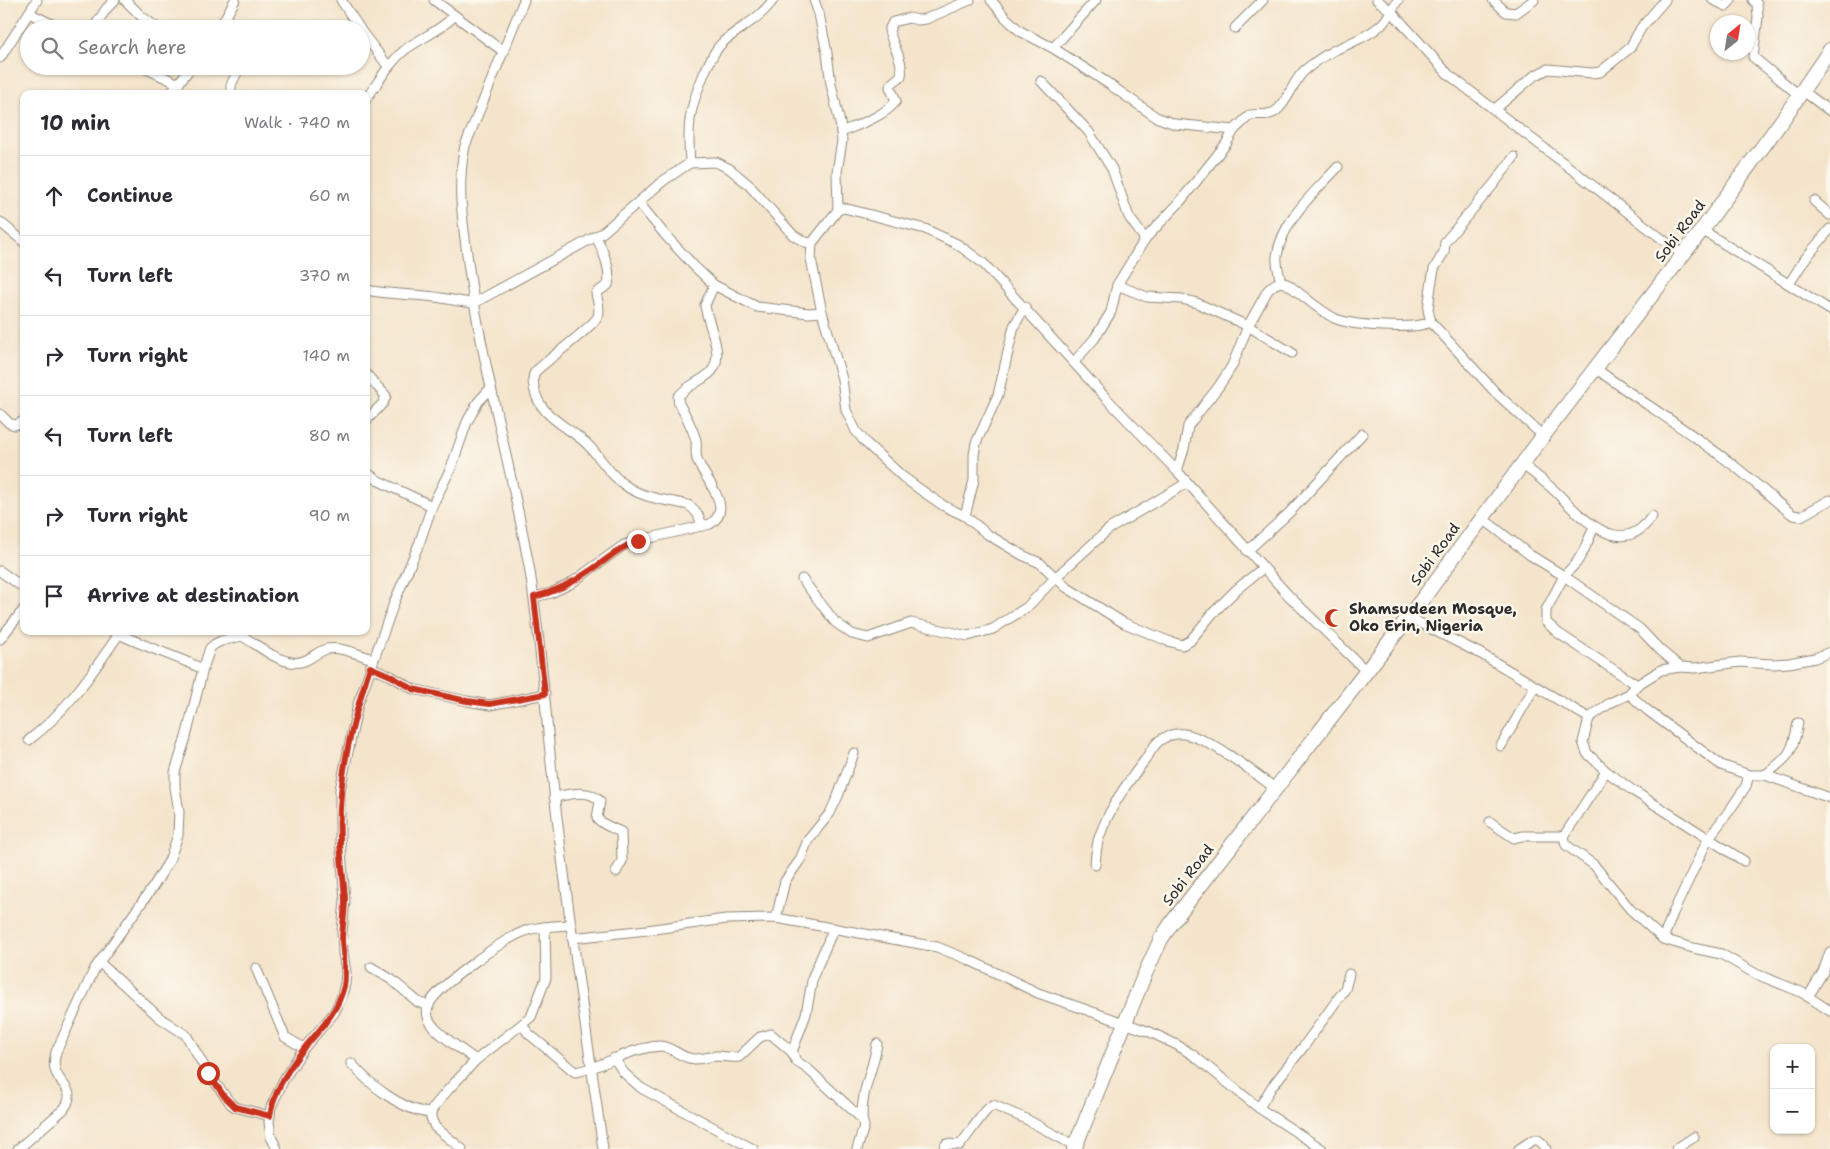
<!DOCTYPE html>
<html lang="en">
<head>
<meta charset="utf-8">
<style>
	:root { --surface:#fff; --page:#f2f2f3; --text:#2b2b33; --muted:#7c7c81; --line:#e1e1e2 }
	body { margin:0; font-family:"Shantell Sans",sans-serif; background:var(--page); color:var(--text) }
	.controls { position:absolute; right:15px; bottom:15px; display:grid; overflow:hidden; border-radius:10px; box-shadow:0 1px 4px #0004 }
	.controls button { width:45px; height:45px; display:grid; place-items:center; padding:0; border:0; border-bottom:1px solid var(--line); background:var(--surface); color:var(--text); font:25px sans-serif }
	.compass { position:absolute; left:1710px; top:15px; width:45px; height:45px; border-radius:50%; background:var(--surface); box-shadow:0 1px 4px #0004; rotate:30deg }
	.stop { position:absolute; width:15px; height:15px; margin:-11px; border:4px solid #c8321e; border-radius:50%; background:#fff }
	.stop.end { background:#c8321e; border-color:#fff; box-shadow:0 1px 5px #0008 }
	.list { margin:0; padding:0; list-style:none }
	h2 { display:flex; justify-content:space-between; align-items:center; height:65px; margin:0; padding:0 20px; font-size:21px }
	h2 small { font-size:16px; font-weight:400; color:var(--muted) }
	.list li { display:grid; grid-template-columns:32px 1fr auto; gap:15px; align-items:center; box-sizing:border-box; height:80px; padding:0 20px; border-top:1px solid var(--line) }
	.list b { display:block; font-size:19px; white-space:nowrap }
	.list em { font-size:16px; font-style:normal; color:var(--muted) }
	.icon { flex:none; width:28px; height:28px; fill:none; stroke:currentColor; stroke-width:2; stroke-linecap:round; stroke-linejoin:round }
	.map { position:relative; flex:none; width:1830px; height:1149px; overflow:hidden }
	.search { position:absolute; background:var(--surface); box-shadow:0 1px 4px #0004; left:20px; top:20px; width:350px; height:55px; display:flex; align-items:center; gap:12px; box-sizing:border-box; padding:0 18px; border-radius:28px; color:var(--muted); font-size:19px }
	.panel { position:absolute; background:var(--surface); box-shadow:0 1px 4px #0004; left:20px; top:90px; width:350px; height:545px; border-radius:10px }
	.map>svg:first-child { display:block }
</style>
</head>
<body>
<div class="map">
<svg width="1830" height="1149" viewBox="0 0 1830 1149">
	<rect width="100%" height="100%" fill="#fbf7ec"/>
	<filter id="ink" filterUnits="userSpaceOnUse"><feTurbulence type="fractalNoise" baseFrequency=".02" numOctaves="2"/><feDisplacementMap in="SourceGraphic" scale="10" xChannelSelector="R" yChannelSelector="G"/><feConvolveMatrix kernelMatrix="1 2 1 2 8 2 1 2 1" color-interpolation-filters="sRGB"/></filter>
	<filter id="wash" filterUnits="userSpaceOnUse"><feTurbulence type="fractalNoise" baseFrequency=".0096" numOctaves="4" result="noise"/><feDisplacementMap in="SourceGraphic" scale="20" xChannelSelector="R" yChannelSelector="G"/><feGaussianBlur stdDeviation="1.12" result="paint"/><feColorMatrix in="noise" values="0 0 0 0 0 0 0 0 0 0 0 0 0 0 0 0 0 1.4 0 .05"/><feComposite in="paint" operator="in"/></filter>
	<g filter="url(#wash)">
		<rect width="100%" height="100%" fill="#f4e4cb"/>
	</g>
	<g filter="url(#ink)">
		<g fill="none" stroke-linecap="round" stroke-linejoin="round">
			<g stroke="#90887b" stroke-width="11">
				<g id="minor">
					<path d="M125,0l16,16 18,13"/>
					<path d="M341,0l19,29"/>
					<path d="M434,0l70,52"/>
					<path d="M524,0l-59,146c-9,41 -2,75 3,116 14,105 44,206 62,310 12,76 16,152 25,228 13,117 32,233 48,349"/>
					<path d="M814,0l5,14 8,39 4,31 9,39 2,18 -5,31 1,38"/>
					<path d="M991,0l14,17 15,14 33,17 53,34 50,35 19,7 59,6"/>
					<path d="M1377,0l14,11 57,63 235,181"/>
					<path d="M1493,0l13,12 10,1 18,-13"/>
					<path d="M1713,0l13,6 5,-6"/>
					<path d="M1753,0l4,4 1,13 -5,40 47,39"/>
					<path d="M29,13l33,16"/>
					<path d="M1235,28l28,-28"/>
					<path d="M93,29l13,-20 9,-9"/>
					<path d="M219,29l16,-29"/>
					<path d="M361,31l27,35"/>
					<path d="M1053,48l43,-48"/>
					<path d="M0,58l37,-58"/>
					<path d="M140,66l39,18"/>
					<path d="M1041,81l47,50 24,38 17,48 16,22"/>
					<path d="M1803,91l27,20"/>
					<path d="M170,94l22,-28"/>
					<path d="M231,94v-9l9,-19"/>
					<path d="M366,99c13,-17 22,-36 40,-50 16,-12 33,-17 48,-33"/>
					<path d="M1495,109l39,-33 14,-7 44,4 8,-1 30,-24 11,-20 24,-28"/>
					<path d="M841,132c17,-7 44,-16 55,-31l-6,-14 1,-3 10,-8c3,-16 -9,-31 -12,-46l4,-8 16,-4 9,2 8,-1 44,-19"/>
					<path d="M1514,157l-21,28 -48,57 -1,10 -10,17 -3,17 -3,24 3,12 65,71 47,43"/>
					<path d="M690,163c-1,-14 -2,-28 0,-43 2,-19 19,-65 33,-78 16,-14 38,-24 50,-42"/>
					<path d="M1814,201l16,14"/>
					<path d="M639,203l27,33 29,31 19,18 43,22 52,6 13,-1"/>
					<path d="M0,222l24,20"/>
					<path d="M1702,230l128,80"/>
					<path d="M596,236c6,14 16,33 12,49l-12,8c1,7 5,15 2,23 -2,8 -53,46 -63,56 -3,5 -2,9 -1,15 4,29 34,39 53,57 15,15 24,33 42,44 18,11 39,12 59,17 9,5 11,11 14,21"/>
					<path d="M812,243l-1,16 11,53 20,67 4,31 10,21 10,12 37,34 22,16 19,13 21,10 22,18 35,21 18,8 26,24 58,36 44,18 14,4 8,-4 23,-28 24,-24 26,-21"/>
					<path d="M1281,282c-2,-8 -5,-18 -4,-26 5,-36 38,-64 61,-89"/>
					<path d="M1789,284l16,-25 25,-30"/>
					<path d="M1117,285l30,12 35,2 15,4 51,23 44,27"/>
					<path d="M366,290c20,4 40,4 60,6 16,1 31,6 48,7l128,-70 61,-52 27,-18 26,-1 14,7 19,16 44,50 12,7 7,1 26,-33 6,-2 81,21 32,15 26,19 122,134 72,74 111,124 78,76"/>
					<path d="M1074,362l21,-24 16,-26 6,-27 28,-46 34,-36 47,-59 8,-14 16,-15c9,-2 19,2 26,-4 14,-11 16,-30 29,-41 11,-9 25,-19 39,-24 13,-6 26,-11 37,-21 7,-6 11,-17 17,-25"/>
					<path d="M1595,368c46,34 96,64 142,100 19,15 36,32 56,47l8,1 29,-16"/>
					<path d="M366,374l20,22 -3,7 -17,18"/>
					<path d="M0,414l9,9 6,2 9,-4"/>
					<path d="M1522,464c12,10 25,19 36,30 25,26 65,66 94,22"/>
					<path d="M1177,471l7,-22 4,-23 31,-40 13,-20 16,-40 20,-36 7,-6 6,-2 6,2c16,11 30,25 47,34 17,8 80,12 97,4"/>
					<path d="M366,472l13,9 53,25"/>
					<path d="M965,516l9,-36v-25l2,-12 22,-48 16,-69 11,-19"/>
					<path d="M1482,518l48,37 34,21 76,53 20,21 20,17"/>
					<path d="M1594,527l-10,23 -7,12 -13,14 -18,34v12l12,11 79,52"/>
					<path d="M1247,551l43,-39 72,-78"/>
					<path d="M0,571l24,17"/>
					<path d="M802,579l33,43 17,12 16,4 43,-15 57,13 25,-7 34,-22 29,-30 53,-48 78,-46"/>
					<path d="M534,597l17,-4 19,-9 54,-39 13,-4 73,-17c26,-16 -7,-46 -13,-65 -2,-6 0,-13 -1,-19 -4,-12 -10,-25 -17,-36l-1,-7c8,-11 22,-15 32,-24 17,-16 -3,-49 -5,-68l9,-20"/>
					<path d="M1408,617l73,37 108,64"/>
					<path d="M113,631c29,15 60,24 90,38"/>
					<path d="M0,639l24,-30"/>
					<path d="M370,667l21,9 22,13 54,12 23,4 55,-11"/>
					<path d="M1629,694l18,16 74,55 28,10h16l65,23"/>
					<path d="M29,740c37,-28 64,-68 90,-106"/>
					<path d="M1501,746l34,-60"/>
					<path d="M1606,771l-42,65 2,9 28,20 36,44 33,30 30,9 28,6 35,20 45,18 29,19"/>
					<path d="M1765,775c24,-18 28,-22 33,-52"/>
					<path d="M554,797c15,-2 34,-9 46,4l-3,17c5,7 16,10 24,14l1,29 -6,11"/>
					<path d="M1490,822l24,16 8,-2h42"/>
					<path d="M1744,861l-112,-71 -26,-19 -19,-18 -4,-11 6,-24 21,-15 19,-9 8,-9 24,-15 19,-3 15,1 45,-6 32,2 17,-1 26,-5 15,-6"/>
					<path d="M1095,865c1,-10 1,-20 5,-30 10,-28 27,-52 45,-75 4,-6 8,-14 14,-19 7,-5 16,-8 25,-7 24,3 71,39 92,55"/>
					<path d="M776,918l9,-37 15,-21 8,-20 22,-27 8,-17 16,-43"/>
					<path d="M834,928l-21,48 -7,38 -14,38 4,9 13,9 53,49 2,7 -7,23"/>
					<path d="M572,938l75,-8 79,-11 50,-1 161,29 30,12 71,34 112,39 27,13 16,10 66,53 63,41"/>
					<path d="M1663,939l10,-26 35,-74 24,-32 14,-21 3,-11"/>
					<path d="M99,962l61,56 26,17 22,38 23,31 4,3 35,9"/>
					<path d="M371,967l21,13 26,22 11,4"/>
					<path d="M256,968l29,69 19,11"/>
					<path d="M1808,997l15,-25 7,-20"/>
					<path d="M522,1025l7,9 46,38c31,-5 52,-24 85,-26 10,0 19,10 29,12 9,3 18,-1 27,-2 8,0 15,2 23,1l21,-20 11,-3 21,18"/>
					<path d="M614,1058l10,15 17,15 112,61"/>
					<path d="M476,1060c-12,-9 -45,-29 -48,-43 -1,-4 -1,-7 0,-11 10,-21 78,-69 100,-76 14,-4 28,-4 42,-5"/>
					<path d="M351,1063c18,21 51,48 80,50"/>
					<path d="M1259,1108l12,-20 33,-42 41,-57 4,-15"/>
					<path d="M862,1119c-1,-29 11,-48 15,-75"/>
					<path d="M18,1149l46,-40c14,-20 -5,-23 -9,-40 -2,-6 0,-11 1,-17l39,-84 58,-81 16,-26 9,-26 1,-23 -4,-25v-15l11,-35 17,-68 7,-21 5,-4 6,-3 21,-5c16,9 31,23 49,26 17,3 23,-10 36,-13 14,-3 32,6 46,10"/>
					<path d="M277,1149l-6,-12 -2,-15 2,-15 13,-28 20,-31 30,-35 7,-14 4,-15 1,-12 -3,-19 -1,-22 3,-30 -5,-63v-48l18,-86 36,-101 25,-59 13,-38 19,-38 16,-46 11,-20 12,-13"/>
					<path d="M462,1149l-27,-22 -4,-9v-5l2,-5 15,-18 28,-30 55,-43 15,-39 -1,-51"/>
					<path d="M944,1149l2,-5 14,1c8,-9 25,-37 33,-40l33,14 49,27"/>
					<path d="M1519,1149l14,-9h5l5,4 3,5"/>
					<path d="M1676,1149l18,-12"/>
				</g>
			</g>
			<g stroke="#90887b" stroke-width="16">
				<path id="highway" d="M1074,1149l70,-173 17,-37 12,-18 251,-324 119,-161 159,-206 81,-111 47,-69"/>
			</g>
			<use href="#minor" stroke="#fff" stroke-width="9"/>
			<use href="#highway" stroke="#fff" stroke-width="14"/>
		</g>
	</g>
	<g fill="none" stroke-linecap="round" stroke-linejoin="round" filter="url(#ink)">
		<path stroke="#c8321e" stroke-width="6" d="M208,1073l16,23 11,11 35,9c3,-24 21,-51 36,-70 16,-19 32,-35 38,-60 3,-15 -1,-30 -2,-45 0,-14 3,-28 3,-42 -1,-20 -5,-40 -5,-61 -3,-58 12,-116 30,-171l21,9 22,13 54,12 23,3 55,-10 -11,-97c21,-5 39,-14 57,-27 16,-10 28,-23 47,-29"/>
	</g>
	<defs>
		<g id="mosque-bare" transform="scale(1.5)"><path d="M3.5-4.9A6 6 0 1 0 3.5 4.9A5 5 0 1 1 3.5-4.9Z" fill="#c8321e" stroke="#fbf7ec" stroke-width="2.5" paint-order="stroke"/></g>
	</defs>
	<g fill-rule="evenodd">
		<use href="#mosque-bare" x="1334" y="618"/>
	</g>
	<g text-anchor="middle" stroke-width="5" stroke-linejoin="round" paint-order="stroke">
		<g font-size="15" fill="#2b2b2b" stroke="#fbf7ec">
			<text transform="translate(1680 231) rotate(-53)" y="5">Sobi Road</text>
			<text transform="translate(1435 554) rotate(-54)" y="5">Sobi Road</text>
			<text transform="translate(1188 875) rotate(-52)" y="5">Sobi Road</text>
		</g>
		<g font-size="15" font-weight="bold" fill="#2b2b2b" stroke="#fbf7ec" text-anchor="start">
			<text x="1349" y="614">Shamsudeen Mosque,<tspan x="1349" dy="17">Oko Erin, Nigeria</tspan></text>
		</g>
	</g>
</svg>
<div class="controls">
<button>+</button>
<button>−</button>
</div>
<svg class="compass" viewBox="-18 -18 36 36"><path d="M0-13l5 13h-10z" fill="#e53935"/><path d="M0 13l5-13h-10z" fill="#7c7c81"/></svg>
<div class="stop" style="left:208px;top:1073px"></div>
<div class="stop end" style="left:638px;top:541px"></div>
<div class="search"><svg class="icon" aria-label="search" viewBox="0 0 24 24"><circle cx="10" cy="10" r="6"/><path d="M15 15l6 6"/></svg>Search here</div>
<section class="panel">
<h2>10 min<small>Walk · 740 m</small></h2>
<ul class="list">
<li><svg class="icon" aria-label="ahead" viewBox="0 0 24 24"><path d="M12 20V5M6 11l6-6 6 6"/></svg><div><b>Continue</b></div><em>60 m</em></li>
<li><svg class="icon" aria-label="left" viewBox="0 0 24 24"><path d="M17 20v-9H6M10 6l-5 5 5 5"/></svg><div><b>Turn left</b></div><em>370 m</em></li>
<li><svg class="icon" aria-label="right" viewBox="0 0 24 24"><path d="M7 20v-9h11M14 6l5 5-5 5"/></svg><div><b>Turn right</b></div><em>140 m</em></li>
<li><svg class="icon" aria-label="left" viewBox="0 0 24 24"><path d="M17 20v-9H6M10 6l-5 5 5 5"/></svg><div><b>Turn left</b></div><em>80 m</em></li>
<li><svg class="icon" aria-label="right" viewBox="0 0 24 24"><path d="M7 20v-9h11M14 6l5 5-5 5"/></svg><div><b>Turn right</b></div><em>90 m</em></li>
<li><svg class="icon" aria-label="arrive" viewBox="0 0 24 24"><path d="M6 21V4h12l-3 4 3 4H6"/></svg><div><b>Arrive at destination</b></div></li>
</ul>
</section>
</div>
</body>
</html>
